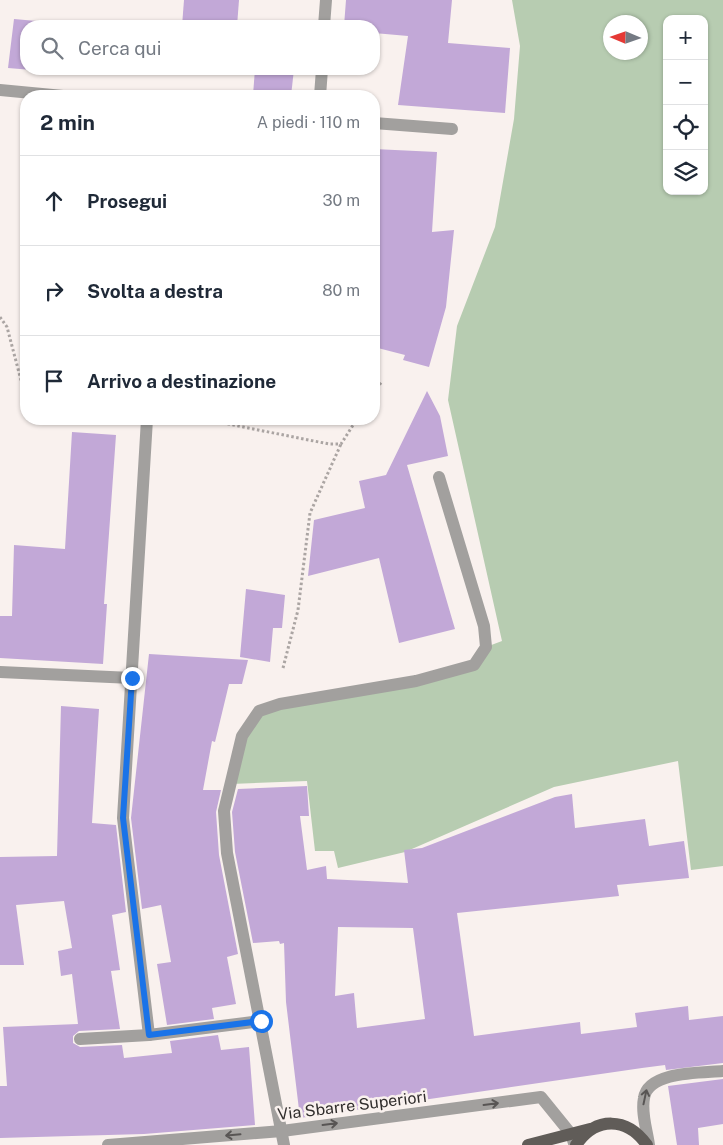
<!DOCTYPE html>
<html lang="it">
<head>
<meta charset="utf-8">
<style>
	:root { --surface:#fff; --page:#f6f6f7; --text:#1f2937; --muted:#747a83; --line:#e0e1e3 }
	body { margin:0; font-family:"Public Sans",sans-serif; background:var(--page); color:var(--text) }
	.controls { position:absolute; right:15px; top:15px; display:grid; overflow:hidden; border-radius:10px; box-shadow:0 1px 4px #0004 }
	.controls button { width:45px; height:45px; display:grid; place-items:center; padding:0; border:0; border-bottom:1px solid var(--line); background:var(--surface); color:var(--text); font:25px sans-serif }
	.compass { position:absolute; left:603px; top:15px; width:45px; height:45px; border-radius:50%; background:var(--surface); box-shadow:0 1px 4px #0004; rotate:272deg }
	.stop { position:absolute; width:15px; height:15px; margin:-11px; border:4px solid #1a73e8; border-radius:50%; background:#fff }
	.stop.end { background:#1a73e8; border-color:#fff; box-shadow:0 1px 5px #0008 }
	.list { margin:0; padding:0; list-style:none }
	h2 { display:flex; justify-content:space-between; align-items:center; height:65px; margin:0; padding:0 20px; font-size:21px }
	h2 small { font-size:16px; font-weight:400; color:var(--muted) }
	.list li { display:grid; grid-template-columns:32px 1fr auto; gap:15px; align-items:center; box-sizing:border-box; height:90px; padding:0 20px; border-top:1px solid var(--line) }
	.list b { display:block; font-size:19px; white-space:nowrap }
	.list em { font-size:16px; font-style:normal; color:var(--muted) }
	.icon { flex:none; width:28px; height:28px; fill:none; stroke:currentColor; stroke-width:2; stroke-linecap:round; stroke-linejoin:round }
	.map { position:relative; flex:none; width:723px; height:1145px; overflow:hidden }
	.search { position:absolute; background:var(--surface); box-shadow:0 1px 4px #0004; left:20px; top:20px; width:360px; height:55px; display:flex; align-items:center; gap:12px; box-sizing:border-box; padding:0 18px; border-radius:20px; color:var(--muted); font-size:19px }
	.panel { position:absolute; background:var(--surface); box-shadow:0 1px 4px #0004; left:20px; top:90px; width:360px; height:335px; border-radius:20px }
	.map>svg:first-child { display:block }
</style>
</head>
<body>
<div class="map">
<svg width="723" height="1145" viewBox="0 0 723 1145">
	<rect width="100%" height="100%" fill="#f9f1ee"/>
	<path fill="#b7ccb1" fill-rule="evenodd" d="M512,0h211v866l-32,4 -13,-109 -124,26 -149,65 -67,16 -4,-17h-19l-8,-70 -76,3 11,-48 17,-25 214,-46 13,-18 16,-6 -54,-241 9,-74 38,-99 19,-108 6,-73zM667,19h37v172h-37zM610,22h30v30h-30z"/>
	<g fill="#c2a8d7" fill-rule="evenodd">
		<path d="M184,0h55l-2,26h-55z"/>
		<path d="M346,0h106l-4,43 62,5 -5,65 -107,-8 10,-69 -34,-3v-7h-30z"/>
		<path d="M14,19l67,6 -55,1v43h42v4l-60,-5z"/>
		<path d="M255,69h39l-3,27 -38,-1z"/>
		<path d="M374,149l63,3 -5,80 22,-2 -8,77 -17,60 -26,-7 2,-5 -31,-8z"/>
		<path d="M427,391l13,25 8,40 -41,9 48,164 -56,14 -20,-85 -71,18 6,-56 51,-12 -6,-27 27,-6z"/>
		<path d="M72,432l44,3 -12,169h3l-4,60 -103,-6v-42h12l2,-71 51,4z"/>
		<path d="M246,589l39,6 -3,33h-9l-3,34 -30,-5z"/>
		<path d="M149,654l99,6 -6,24h-13l-14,58 -3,-1 -9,49h18l-5,22 3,43 19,99 -11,3 9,47 -24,4 2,11 -47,6 -10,-61 14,-2 -10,-57 -19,4 -11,-91z"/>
		<path d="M61,706l38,3 -7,114 24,2 10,87 -14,3 8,55 -9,1 9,58 -41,2 -6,5v7l7,4 42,-2 2,13 48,-5 -2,-12 48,-6 3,15 28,-3 6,78 -111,9 -144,4v-52h7l-4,-59 75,-3 -6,-50 -11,2 -3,-25 14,-3 -8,-47 -48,4 8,60h-24v-108l57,-1z"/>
		<path d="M307,786l2,30h-9l7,54 19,-4 1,13 81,4 -4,-33 18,-2 133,-51 17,-3 3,34 70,-9 4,27 35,-5 5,37 -72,7 2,11 -162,17 17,123 106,-14 1,12 56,-7 -2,-14 53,-7 1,14 34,-4v47l-57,7 -1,-5 -23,3 -342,50 -14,-116 -2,-59 -4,1 -1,-3 -26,2 -18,-91 -3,-40 6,-23zM338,927l75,1 12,91 -68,9 -3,-35 -19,3z"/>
		<path d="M723,1079v45l-25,4 1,17h-22l-9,-59z"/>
	</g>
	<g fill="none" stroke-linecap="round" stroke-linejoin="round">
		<g stroke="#aba5a3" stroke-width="3" stroke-dasharray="2.5 2.5" stroke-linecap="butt">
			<path d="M0,317l7,10 15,57 4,7"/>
			<path d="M374,393l8,-12"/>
			<path d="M203,419l126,25h12l16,-25"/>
			<path d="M283,668l15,-58 12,-97 31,-69"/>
		</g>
		<g stroke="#a2a09e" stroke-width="12">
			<path d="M324,26l2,-26"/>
			<path d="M0,90l63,6"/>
			<path d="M320,96l2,-27"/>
			<path d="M374,123l78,6"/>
			<path d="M147,419l-24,399 26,217"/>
			<path d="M0,672l132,6"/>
			<path d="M80,1039l69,-4 112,-14"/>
			<path d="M108,1145l174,-14 259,-34 30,37 3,9"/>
			<path d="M284,1145l-57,-292 -3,-42 18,-75 17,-25 21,-7 136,-23 58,-16 12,-18 -2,-21 -45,-149"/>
			<path d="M649,1145c-2,-15 -8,-32 -5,-47 4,-27 57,-25 79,-27"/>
		</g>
		<g stroke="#605c58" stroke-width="12">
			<path d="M528,1145l62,-16"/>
			<path d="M576,1145c20,-29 51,-28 71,0"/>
		</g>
	</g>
	<defs><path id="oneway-shaft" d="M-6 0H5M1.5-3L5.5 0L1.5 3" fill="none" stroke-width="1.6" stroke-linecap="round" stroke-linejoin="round" transform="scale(1.25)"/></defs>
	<g stroke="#585554">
		<use href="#oneway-shaft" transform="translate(645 1097) rotate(-78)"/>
		<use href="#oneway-shaft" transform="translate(491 1104) rotate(-7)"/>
		<use href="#oneway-shaft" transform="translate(330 1124) rotate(-7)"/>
		<use href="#oneway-shaft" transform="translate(233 1135) rotate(175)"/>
	</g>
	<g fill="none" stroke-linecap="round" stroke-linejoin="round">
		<path stroke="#1a73e8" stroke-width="6" d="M132,678l-9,140 26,217 112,-14"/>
	</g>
	<g text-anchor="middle" stroke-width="5" stroke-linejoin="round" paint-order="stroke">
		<g font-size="16" fill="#302d2c" stroke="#f9f1ee">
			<text transform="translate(352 1105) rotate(-7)" y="6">Via Sbarre Superiori</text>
		</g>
	</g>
</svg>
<div class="controls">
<button>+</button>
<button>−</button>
<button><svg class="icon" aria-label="locate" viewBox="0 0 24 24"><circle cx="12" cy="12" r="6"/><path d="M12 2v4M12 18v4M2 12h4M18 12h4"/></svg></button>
<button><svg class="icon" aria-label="layers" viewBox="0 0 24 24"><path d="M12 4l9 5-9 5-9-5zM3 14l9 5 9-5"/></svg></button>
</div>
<svg class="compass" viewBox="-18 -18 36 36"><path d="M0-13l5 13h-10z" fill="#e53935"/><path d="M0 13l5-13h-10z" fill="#747a83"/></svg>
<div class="stop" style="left:261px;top:1021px"></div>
<div class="stop end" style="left:132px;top:678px"></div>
<div class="search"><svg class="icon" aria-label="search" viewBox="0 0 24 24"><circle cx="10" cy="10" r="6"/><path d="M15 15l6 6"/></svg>Cerca qui</div>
<section class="panel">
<h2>2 min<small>A piedi · 110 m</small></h2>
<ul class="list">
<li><svg class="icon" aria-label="ahead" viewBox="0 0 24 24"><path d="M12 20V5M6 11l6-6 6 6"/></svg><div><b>Prosegui</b></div><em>30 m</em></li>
<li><svg class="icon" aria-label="right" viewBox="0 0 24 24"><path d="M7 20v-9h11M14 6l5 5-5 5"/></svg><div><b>Svolta a destra</b></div><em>80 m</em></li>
<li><svg class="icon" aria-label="arrive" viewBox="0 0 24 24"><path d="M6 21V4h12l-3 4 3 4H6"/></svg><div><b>Arrivo a destinazione</b></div></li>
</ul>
</section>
</div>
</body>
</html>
